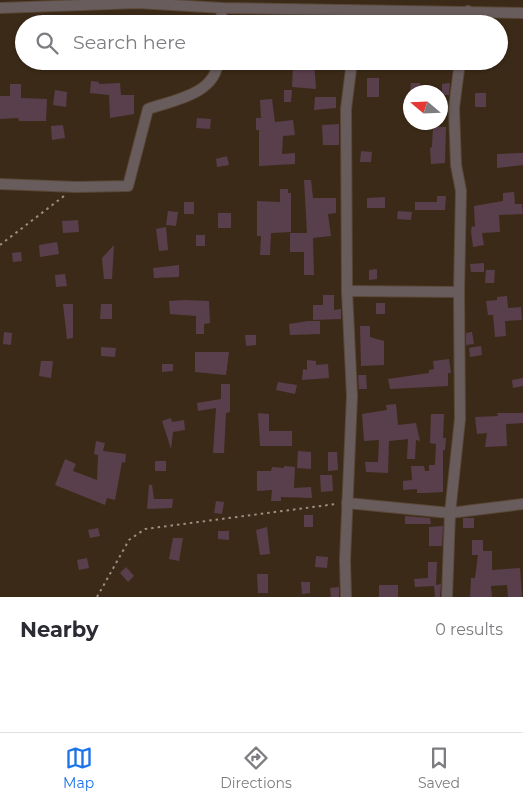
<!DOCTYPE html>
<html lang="en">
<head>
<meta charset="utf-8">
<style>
	:root { --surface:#fff; --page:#f2f2f3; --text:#2b2b33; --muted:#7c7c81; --line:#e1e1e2; --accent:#1a73e8 }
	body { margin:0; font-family:Montserrat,sans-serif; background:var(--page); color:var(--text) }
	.compass { position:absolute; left:403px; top:85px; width:45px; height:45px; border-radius:50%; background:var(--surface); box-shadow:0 1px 4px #0004; rotate:289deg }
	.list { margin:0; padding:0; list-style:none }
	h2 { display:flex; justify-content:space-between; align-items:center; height:65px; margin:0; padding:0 20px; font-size:21px }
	h2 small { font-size:16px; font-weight:400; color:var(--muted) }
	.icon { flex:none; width:28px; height:28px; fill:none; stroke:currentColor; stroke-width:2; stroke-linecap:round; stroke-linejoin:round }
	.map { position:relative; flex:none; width:523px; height:597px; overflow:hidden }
	.search { position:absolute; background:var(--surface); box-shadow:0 1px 4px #0004; left:15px; right:15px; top:15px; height:55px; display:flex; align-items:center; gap:12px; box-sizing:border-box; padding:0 18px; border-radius:28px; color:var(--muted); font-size:19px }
	.sheet { height:135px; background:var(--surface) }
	nav { display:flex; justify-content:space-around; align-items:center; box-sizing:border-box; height:70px; border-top:1px solid var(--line); background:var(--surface); font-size:14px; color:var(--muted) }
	nav a { display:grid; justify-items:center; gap:2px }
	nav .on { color:var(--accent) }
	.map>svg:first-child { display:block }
</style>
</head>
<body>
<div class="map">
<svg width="523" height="597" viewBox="0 0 523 597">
	<rect width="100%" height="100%" fill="#3c2a18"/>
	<g fill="#593f4c">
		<rect x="61" y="61" width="16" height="8"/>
		<path d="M304,61h10l2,28 -24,-2 1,-21h11z"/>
		<rect x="367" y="78" width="12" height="19"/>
		<path d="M91,81l8,1v2l21,-1 1,12h13v19l-24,4 -1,-23 -19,-2z"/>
		<path d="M411,83h9l-1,9h-9z"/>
		<path d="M450,83l-1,12h-7v-11z"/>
		<path d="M10,84h11v14l26,1 -1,22h-27l-1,-3 -18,1v-23h10z"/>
		<path d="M55,90l12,2 -1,15 -13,-2z"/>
		<path d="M284,90h8l-1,12h-7z"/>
		<rect x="475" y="93" width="11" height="14"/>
		<path d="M315,97h21v11l-22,2z"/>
		<path d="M272,99l3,23 18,-2 2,15 -12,1 -1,18 13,-1v11l-36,2v-36h-3v-12h5l-1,-18z"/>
		<path d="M197,118l14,1 -1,10 -14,-1z"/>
		<path d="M339,124v21h-16l-1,-20z"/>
		<path d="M63,125l2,13 -13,2 -1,-14z"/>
		<path d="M433,127h13l-1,36 -14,1 -1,-16 2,-1z"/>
		<path d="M361,151l11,1 -1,10h-11z"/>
		<path d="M523,153v12l-26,3v-14z"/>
		<path d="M227,156l2,9 -12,2 -1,-8z"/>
		<path d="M304,180h7l2,18h23v15l-8,1 3,22 -18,2 1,37h-10v-23h-14v-19h17z"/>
		<path d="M280,189h8v4h3v39l-20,1 -1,22h-10l1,-19h-4v-35l23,1z"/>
		<path d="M514,192l1,12h7l1,10 -24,1 1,17 -18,1 2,12 -11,2 -2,-16 1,-5 3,1 -1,-21 29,-5v-8z"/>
		<path d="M437,196h9l-1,14h-30v-8h22z"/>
		<path d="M385,197v11h-18v-10z"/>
		<rect x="184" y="202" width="10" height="12"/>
		<path d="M168,211l10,1 -2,14 -10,-1z"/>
		<path d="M398,211l14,1 -1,8 -14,-1z"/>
		<rect x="218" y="213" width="13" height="15"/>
		<path d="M78,220l1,12 -16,1 -1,-12z"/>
		<path d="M166,227l2,23 -9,1 -3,-22z"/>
		<rect x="196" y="235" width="9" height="11"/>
		<path d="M57,242l2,12 -19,3 -1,-12z"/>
		<path d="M114,245l-2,34h-8l-2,-21z"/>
		<path d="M21,252l1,9 -9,1 -1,-9z"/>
		<path d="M484,263v9h-13l-1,-8z"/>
		<path d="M179,265v12l-25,1 -1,-10z"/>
		<path d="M377,269v10l-8,1v-10z"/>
		<path d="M486,270h9l-1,13h-9z"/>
		<path d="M65,274l2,12 -11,1 -1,-12z"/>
		<path d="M323,295h11v15l7,-1v10l-28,1v-15h10z"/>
		<path d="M507,296l1,12 13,-1 1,13 -17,1 1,15 -11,1 -2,-22h-5l-2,-14 11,-1v-3z"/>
		<path d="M185,300l24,1 1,22 -6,1v10h-8v-18l-26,-2 -1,-13z"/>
		<rect x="376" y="303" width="9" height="11"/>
		<path d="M63,304h10v34l-6,1z"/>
		<path d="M101,304h11v15h-12z"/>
		<path d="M308,321h12v13l-30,1 -1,-11z"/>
		<path d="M360,326h10v11l14,4v24l-23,1z"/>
		<path d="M4,332l8,1 -1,12 -8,-1z"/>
		<path d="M472,332l2,12 -8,1v-12z"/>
		<path d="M245,335h11v10l-10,1z"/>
		<path d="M481,346l1,9 -12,2 -1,-9z"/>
		<path d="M101,347l15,1 -1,9 -14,-1z"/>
		<path d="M195,352h34l-3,23 -31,-3z"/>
		<path d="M449,359l2,14h-3v13l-58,3 -2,-10 41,-6v-3l5,-1 -1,-8z"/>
		<path d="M307,360l9,1v4l12,-1 1,14 -27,2 1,-11 4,1z"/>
		<path d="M41,361h12l-2,17 -12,-2z"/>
		<path d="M162,364h11v7l-11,1z"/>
		<path d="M358,375h8l1,14h-8z"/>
		<path d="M523,378v8l-10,2 -1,-8z"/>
		<path d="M278,382l19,3 -2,9 -19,-4z"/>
		<path d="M221,384h9v28l-4,1 -2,40h-11l3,-45 -18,3 -1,-8 24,-4z"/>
		<path d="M396,404l2,21 18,-2 4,18 -4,-1 -1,19h-8l1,-20 -19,2 -1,32 -22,-1 -1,-10h13l1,-22 -15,1 -2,-27 25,-4 -1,-5z"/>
		<path d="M258,413l11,1v17h23v15h-32z"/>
		<path d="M497,413h26v10l-17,1 1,22 -22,1 2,-14 -10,1 -2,-17 23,-1z"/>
		<path d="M431,414h13l-1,24h3l-1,12h-2v42l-17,1h-9v-4l-14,1v-9l9,-1 -1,-14h13l1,5h4v-6h6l1,-21 -6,-1z"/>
		<path d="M171,418l1,4 12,-2 1,10 -12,2 -2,17 -9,-28z"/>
		<path d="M96,441l9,2 -2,8 23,3 -1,9 -3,-1 -7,38 -8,-2 -2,7 -50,-20 10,-26 11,5 -3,7 24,9 1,-25 -4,-1z"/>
		<path d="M298,451l13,1v17l-14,-1z"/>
		<path d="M328,452h9l1,18 -10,1z"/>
		<rect x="155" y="461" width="11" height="10"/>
		<path d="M284,466l11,1 -1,21 17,-1 1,11 -31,-1v4h-10l1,-11 -15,1v-20h14l1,-4 12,1z"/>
		<path d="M320,475h12l1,16 -12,1z"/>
		<path d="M149,485h3l2,14h19l-1,9 -25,1z"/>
		<path d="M216,501l8,1 -2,12 -8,-1z"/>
		<rect x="304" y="515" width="9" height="12"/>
		<path d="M405,516l25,2 1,6h-26z"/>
		<rect x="463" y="518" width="11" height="10"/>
		<path d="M443,526l-1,20h-13v-19z"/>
		<path d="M267,527l3,27 -10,1 -4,-25z"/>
		<path d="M98,528l2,8 -10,2 -2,-8z"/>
		<path d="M218,531h11v9l-11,-1z"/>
		<path d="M173,538h10l-4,23 -10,-2z"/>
		<path d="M472,540h11v11h9v19l28,-2 2,29h-14l-1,-12 -16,1 1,11h-22l1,-19h4l3,-23h-6z"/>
		<path d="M316,556l12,1 -1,11 -12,-1z"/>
		<path d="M87,558l2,10 -10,2 -2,-10z"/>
		<path d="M428,562h9l-1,23 5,-1 -1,13h-5l-1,-11 -19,1 -1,-8 14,-1z"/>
		<path d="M126,567l8,9 -6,6 -8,-9z"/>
		<path d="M257,574h11v19h-10z"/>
		<path d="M301,582h9v11l-8,1z"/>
		<rect x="379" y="585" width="19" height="12"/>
		<path d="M339,587v10h-8l-1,-9z"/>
	</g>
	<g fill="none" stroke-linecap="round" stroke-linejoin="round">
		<g stroke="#594837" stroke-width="12">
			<g id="minor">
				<path d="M0,8l138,-5 84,5 301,5"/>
				<path d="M348,10l3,14"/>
				<path d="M221,24l1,-16"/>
				<path d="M466,24l2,-13"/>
				<path d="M0,184l76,3 52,-1 20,-77c26,-9 68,-15 70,-48"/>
				<path d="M347,291l112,1"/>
				<path d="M347,503l103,10 73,-9"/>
				<path d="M346,597l-1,-37 7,-164 -5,-105 -1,-182 6,-48"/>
				<path d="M447,597l3,-84 10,-94 -1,-127 2,-101 -5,-26 -2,-57 6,-47"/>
			</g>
		</g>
		<g stroke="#9d8e80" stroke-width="2" stroke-dasharray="2.5 4" stroke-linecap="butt">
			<path d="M0,245l64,-49"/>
			<path d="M97,597l32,-57 16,-11 191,-25"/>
		</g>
		<use href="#minor" stroke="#695c5d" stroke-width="10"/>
	</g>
</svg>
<svg class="compass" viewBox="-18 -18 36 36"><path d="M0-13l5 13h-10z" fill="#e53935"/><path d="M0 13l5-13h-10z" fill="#7c7c81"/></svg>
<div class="search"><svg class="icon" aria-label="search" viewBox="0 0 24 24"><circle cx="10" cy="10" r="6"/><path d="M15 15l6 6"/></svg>Search here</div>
</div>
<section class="sheet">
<h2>Nearby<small>0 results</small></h2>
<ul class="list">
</ul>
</section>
<nav>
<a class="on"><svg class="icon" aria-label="map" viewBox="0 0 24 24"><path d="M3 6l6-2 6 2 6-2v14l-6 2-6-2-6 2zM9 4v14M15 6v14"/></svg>Map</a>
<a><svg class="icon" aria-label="directions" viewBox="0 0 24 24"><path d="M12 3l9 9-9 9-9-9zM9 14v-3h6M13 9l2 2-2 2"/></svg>Directions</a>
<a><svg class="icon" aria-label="saved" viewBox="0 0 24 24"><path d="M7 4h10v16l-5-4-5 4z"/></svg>Saved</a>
</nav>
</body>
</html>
